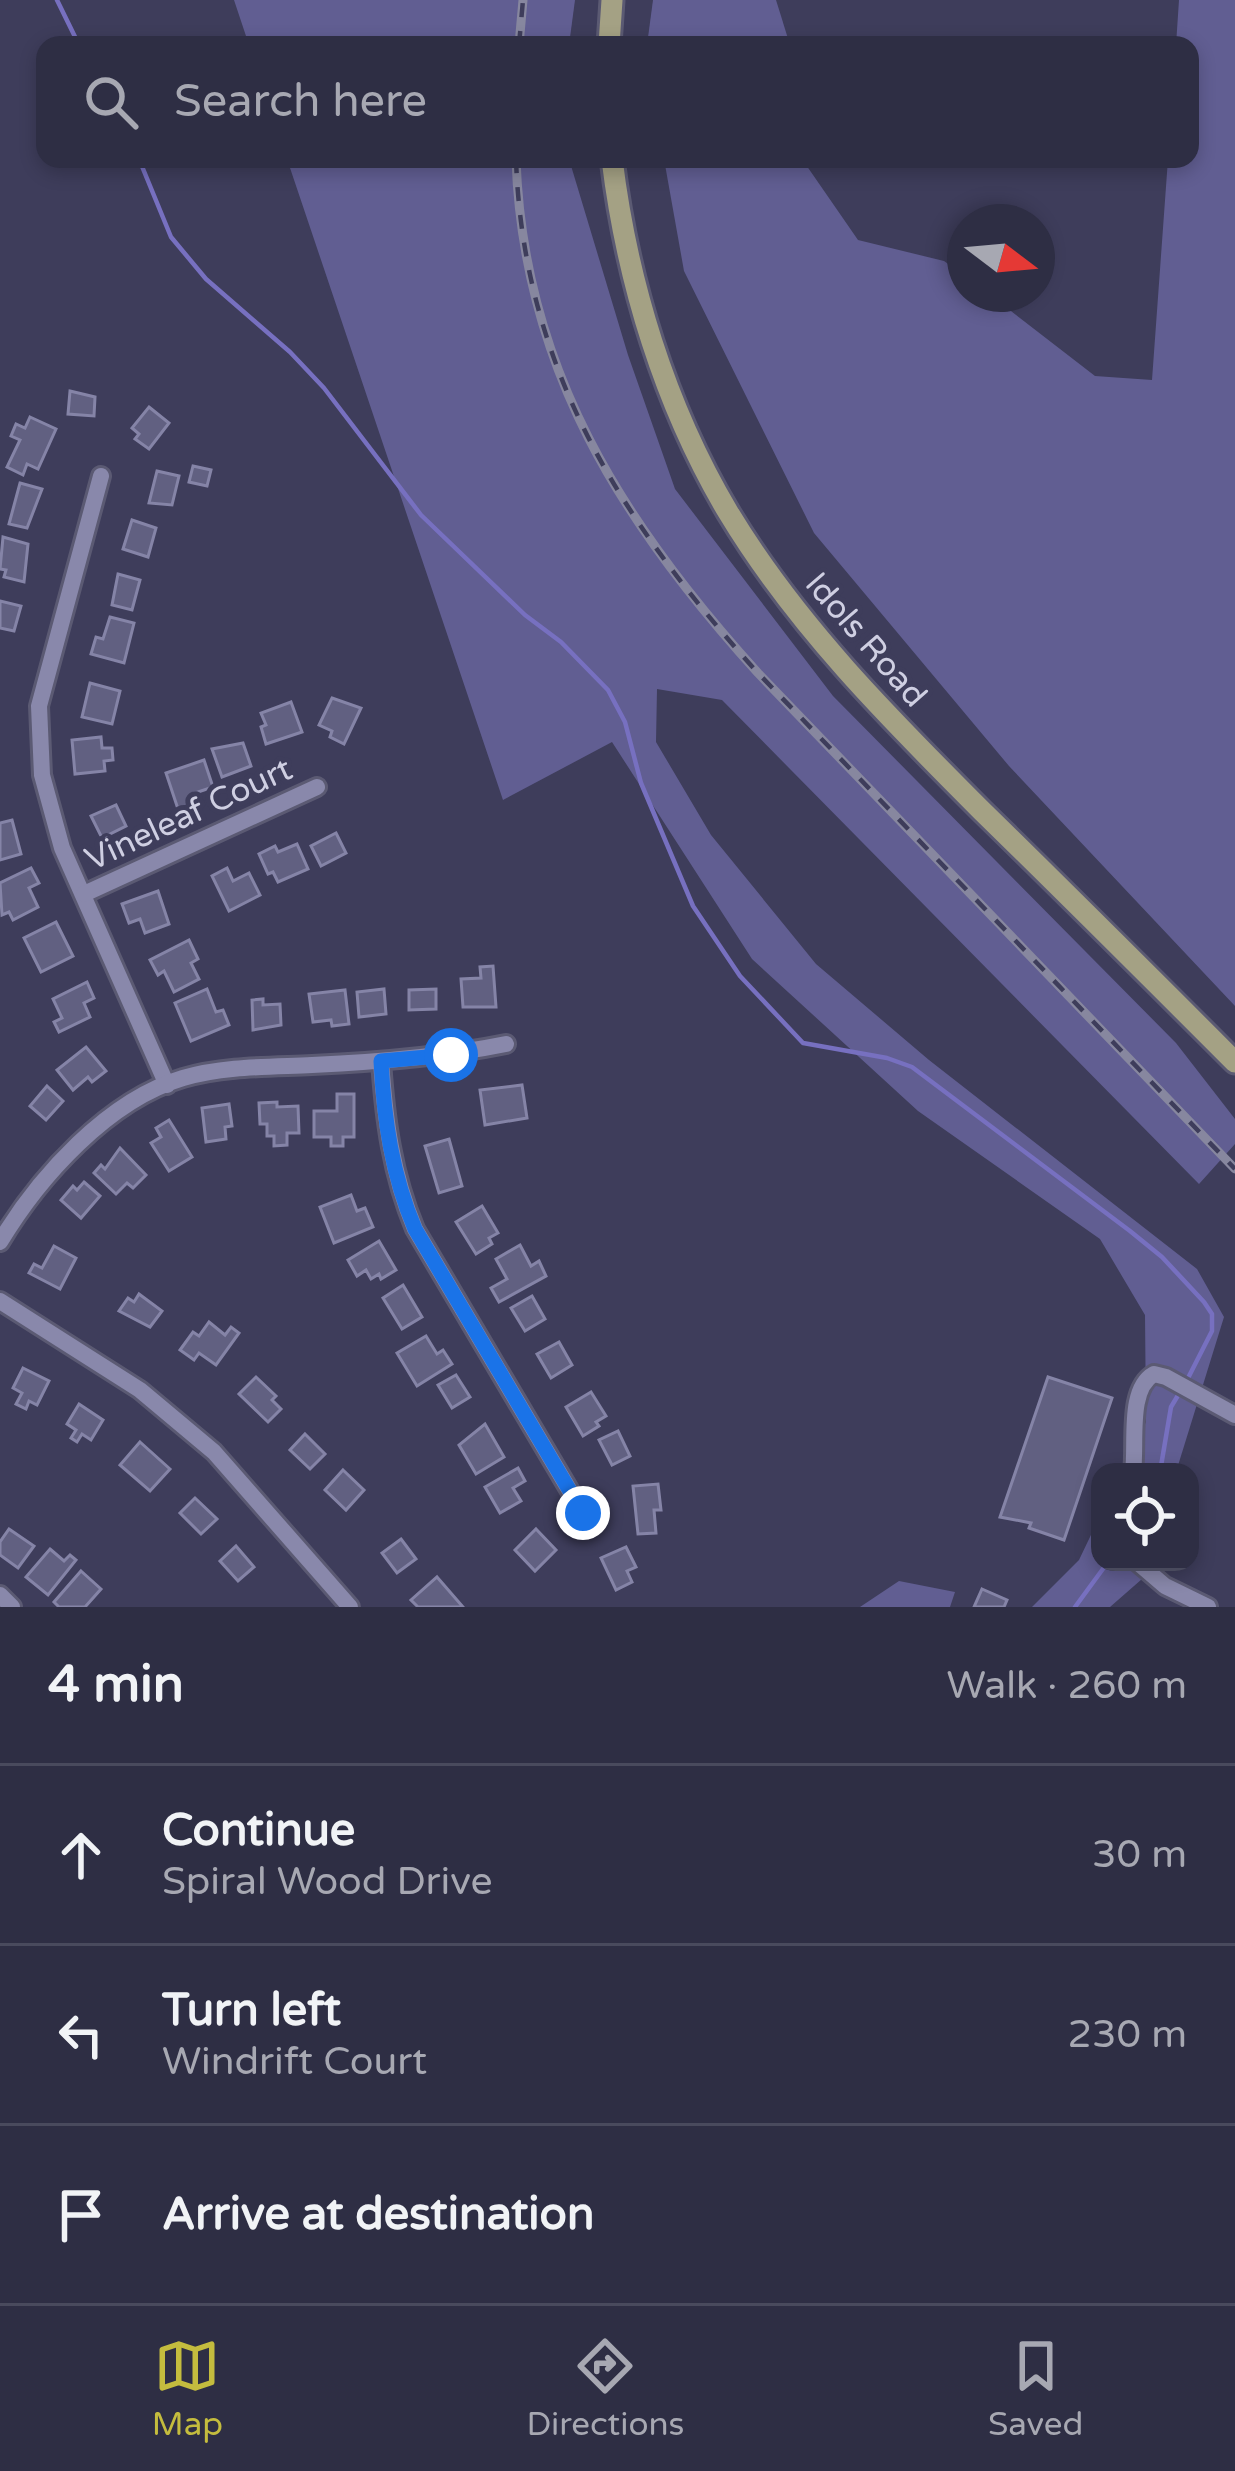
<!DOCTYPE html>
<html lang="en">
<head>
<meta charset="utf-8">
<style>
	:root { --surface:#2e2e44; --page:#3a3a4f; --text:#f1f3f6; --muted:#a7a8b2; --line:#494a5d; --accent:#c4bc3e }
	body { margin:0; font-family:"Varela Round",sans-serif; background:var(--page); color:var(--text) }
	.controls { position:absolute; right:36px; bottom:36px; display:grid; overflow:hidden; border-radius:24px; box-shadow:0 6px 18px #0003 }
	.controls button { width:108px; height:108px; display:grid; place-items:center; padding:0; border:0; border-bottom:3px solid var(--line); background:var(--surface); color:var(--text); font:60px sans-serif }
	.compass { position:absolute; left:947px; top:204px; width:108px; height:108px; border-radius:50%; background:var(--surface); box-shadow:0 6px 18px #0003; rotate:106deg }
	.stop { position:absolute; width:36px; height:36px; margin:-27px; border:9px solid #1a73e8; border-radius:50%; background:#fff }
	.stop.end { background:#1a73e8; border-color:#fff; box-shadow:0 3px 12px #0008 }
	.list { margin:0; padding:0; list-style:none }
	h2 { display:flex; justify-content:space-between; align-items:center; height:156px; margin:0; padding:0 48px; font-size:51px }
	h2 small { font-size:39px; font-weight:400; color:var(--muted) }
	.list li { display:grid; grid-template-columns:78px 1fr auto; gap:36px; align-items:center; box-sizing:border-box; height:180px; padding:0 48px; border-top:3px solid var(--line) }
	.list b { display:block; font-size:45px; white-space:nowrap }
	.list p { margin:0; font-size:39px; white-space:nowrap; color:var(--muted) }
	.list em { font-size:39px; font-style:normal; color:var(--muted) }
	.icon { flex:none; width:66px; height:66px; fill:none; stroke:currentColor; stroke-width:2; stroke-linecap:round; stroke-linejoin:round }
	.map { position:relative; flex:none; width:1235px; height:1607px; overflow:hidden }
	.search { position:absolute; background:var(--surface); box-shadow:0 6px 18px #0003; left:36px; right:36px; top:36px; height:132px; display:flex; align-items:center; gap:30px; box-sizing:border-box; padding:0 42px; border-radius:24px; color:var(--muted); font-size:45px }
	.sheet { height:696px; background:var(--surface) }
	nav { display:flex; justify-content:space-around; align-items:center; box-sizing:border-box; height:168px; border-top:3px solid var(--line); background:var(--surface); font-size:33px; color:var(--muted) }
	nav a { display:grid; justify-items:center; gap:6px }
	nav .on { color:var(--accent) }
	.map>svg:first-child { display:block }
</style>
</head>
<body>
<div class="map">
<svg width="1235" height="1607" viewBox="0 0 1235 1607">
	<rect width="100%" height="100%" fill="#3e3d5b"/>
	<g fill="#615e92">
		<path d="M234,0h341l-6,45h-320z"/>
		<path d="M653,0h123l14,45h-143z"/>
		<path d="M1179,0h56v1006l-226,-240 -195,-233 -130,-262 -20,-112h138l56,81 86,21 21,15v18h24l106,82 57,4 16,-221h22v-114h-14z"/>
		<path d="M287,159h282l59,196 47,134 158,207 343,347 59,76v25l-36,40 -477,-484 -65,-11 -1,53 55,93 105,129 113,96 268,209 27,48 -48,155h-54l24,-50 -1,-107 -45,-76 -182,-128 -166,-152 -140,-217 -109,58z"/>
		<path d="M1100,1516v46h59l-1,3 -48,42h-78l47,-47z"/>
		<path d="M899,1581l56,11 -5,15h-90z"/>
	</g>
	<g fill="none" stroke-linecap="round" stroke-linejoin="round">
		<g stroke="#7770c0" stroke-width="4.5">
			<path d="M57,0l22,45"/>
			<path d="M139,159l32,78 35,42 84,73 34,36 97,127 104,100 36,27 47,48 17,32 16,61 52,123 47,70 63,67 84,15 25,9 218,164 32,26 42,45 8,12v17l-26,51"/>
			<path d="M1160,1472l11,-65 9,-15"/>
			<path d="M1075,1607l33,-45"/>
		</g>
	</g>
	<g fill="#616081" stroke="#8584a7" stroke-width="3">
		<path d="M70,391l25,6 -1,19 -26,-2z"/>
		<path d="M149,407l20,16 -20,26 -14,-10 4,-5 -7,-6z"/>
		<path d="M30,417l26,12 -18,40 -11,-5 -4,11 -16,-8 13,-27 -9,-4 5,-12 9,4z"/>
		<path d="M193,466l18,4 -4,16 -18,-4z"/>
		<path d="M157,471l22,5 -7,29 -23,-2z"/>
		<path d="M20,483l22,6 -15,39 -18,-4z"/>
		<path d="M132,520l24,8 -8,29 -25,-8z"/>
		<path d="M3,537l25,7 -4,38 -20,-5 2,-7 -6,-1z"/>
		<path d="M118,574l22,6 -8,30 -20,-5z"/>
		<path d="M0,601l21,5 -7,25 -14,-3z"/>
		<path d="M110,617l24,6 -10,40 -33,-9 5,-17 7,2z"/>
		<path d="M90,683l30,8 -8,33 -30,-7z"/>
		<path d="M332,698l29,10 -17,36 -14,-7 2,-6 -13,-6z"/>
		<path d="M291,702l11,30 -36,12 -5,-17 5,-2 -5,-12z"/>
		<path d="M101,737l1,11h10l1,12 -9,1 1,10 -30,3 -3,-34z"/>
		<path d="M243,743l8,23 -29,11 -10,-28z"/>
		<path d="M204,760l9,27 -21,7 3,9 -17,6 -12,-36z"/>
		<path d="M116,805l10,21 -24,12 -11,-22z"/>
		<path d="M12,820l9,34 -21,6v-37z"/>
		<path d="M336,833l10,20 -25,13 -10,-20z"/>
		<path d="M297,844l11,25 -30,13 -5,-10 -5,2 -9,-20 16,-8 3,6z"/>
		<path d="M31,868l8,15 -10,5 9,19 -25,13 -4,-8 -7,3 -2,-32z"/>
		<path d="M227,868l6,13 16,-8 11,22 -31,16 -17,-35z"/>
		<path d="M158,891l11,33 -24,9 -5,-14 -11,4 -7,-19z"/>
		<path d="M56,922l17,34 -32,16 -17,-34z"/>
		<path d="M189,940l9,19 -7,4 8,16 -25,13 -10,-21 -6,4 -8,-15z"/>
		<path d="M493,966l3,41h-33l-2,-28 20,-1 -1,-11z"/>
		<path d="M87,982l7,16 -10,5 6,14 -31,15 -5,-10 8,-4 -9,-19z"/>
		<path d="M207,989l9,23 7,-2 6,15 -38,16 -16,-38z"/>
		<path d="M384,989l2,25 -27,3 -2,-25z"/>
		<path d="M436,989v20l-27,1v-20z"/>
		<path d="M345,990l4,34 -17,2 -1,-6 -18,2 -4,-28z"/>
		<path d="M263,999v6l17,-1 1,21 -28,5 -1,-30z"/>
		<path d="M86,1047l20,24 -14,11 -4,-5 -15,13 -16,-20z"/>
		<path d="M522,1085l5,33 -42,7 -5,-35z"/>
		<path d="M47,1086l16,15 -17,19 -16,-14z"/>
		<path d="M337,1094h17v43h-11v9h-12v-9h-17v-26h23z"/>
		<path d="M277,1102v5l21,-1 1,27h-12v12l-13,1v-10h-7v-12h-7l-1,-21z"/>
		<path d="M229,1104l3,22 -7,1 1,12 -20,3 -4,-34z"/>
		<path d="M169,1120l23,37 -23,14 -18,-28 10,-6 -5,-9z"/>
		<path d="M449,1139l13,47 -23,7 -14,-47z"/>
		<path d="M120,1148l26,27 -13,13 -6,-5 -11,11 -22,-21 7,-8 4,4z"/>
		<path d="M84,1182l16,14 -19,22 -20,-18 12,-14 4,4z"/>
		<path d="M351,1195l6,16 8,-3 8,19 -39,16 -14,-36z"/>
		<path d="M482,1206l16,27 -9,5 3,6 -16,10 -20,-32z"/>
		<path d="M379,1241l17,29 -15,9 -2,-5 -8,5 -5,-9 -9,6 -9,-16z"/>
		<path d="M520,1245l11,21 8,-5 7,15 -47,26 -8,-14 16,-9 -11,-20z"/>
		<path d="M54,1246l22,12 -16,31 -31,-16 5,-9 8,4z"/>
		<path d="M403,1285l19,32 -20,12 -19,-31z"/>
		<path d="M139,1294l23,17 -12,16 -31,-16 9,-13 6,4z"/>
		<path d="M532,1296l13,23 -20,12 -14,-23z"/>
		<path d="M209,1322l16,13 6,-8 8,6 -23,32 -17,-12 -5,7 -14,-10 13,-18 6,4z"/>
		<path d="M426,1336l11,18 6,-4 9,14 -35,22 -20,-33z"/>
		<path d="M559,1342l13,23 -21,13 -14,-24z"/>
		<path d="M23,1368l26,13 -12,24 -8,-4 -3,8 -10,-5 6,-11 -9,-5z"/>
		<path d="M456,1375l14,22 -18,11 -14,-23z"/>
		<path d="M256,1377l20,19 -4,4 9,9 -13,13 -29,-28z"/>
		<path d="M1048,1377l64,21 -48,142 -35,-12 2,-5 -31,-6z"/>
		<path d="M591,1392l15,24 -10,6 3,4 -16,10 -17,-29z"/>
		<path d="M79,1404l24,16 -12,20 -9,-6 -5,8 -6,-4 5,-8 -9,-6z"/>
		<path d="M485,1424l19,33 -28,17 -17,-29z"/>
		<path d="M618,1431l12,25 -18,9 -13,-25z"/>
		<path d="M305,1434l20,20 -15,15 -20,-19z"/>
		<path d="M140,1442l30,27 -20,22 -30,-26z"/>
		<path d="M518,1468l7,13 -12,7 8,13 -21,12 -15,-26z"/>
		<path d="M343,1470l21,20 -18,20 -21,-20z"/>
		<path d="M658,1484l3,26h-7l2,23 -18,1 -5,-48z"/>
		<path d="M195,1498l22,21 -16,15 -21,-21z"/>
		<path d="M9,1529l25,17 -16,22 -18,-13v-13z"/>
		<path d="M536,1529l20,21 -21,21 -20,-21z"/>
		<path d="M401,1539l15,20 -19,14 -15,-20z"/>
		<path d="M236,1546l18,21 -16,14 -18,-20z"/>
		<path d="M626,1547l10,20 -9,4 5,11 -16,8 -15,-32z"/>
		<path d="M50,1549l14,12 6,-6 6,5 -28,35 -22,-18z"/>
		<path d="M81,1571l20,18 -16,18h-26l-5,-5z"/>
		<path d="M437,1577l26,30h-45l-7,-7z"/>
		<path d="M982,1589l25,11 -3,7h-30z"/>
	</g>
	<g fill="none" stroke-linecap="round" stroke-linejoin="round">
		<g stroke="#5b5a73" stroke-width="22">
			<g id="minor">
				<path d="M101,476l-62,230 3,69 20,73 105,237"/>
				<path d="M84,894l233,-107"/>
				<path d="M381,1061c4,59 11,113 34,168l168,284"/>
				<path d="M0,1242c39,-65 108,-142 183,-164 41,-12 87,-11 129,-13 66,-3 130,-8 194,-21"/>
				<path d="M0,1301l140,89 74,62 136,155"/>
				<path d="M1133,1472c4,-28 -6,-83 21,-98l12,3 69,38"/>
				<path d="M1137,1562l28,24 43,21"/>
				<path d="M0,1595l12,12"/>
			</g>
		</g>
		<g stroke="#5b5a73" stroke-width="27">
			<g id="major">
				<path d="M609,45l3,-45"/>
				<path d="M612,159c15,123 53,247 116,353 68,113 162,207 254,299 85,83 169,167 253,251"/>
			</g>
		</g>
		<use href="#minor" stroke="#8988ab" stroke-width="16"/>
		<use href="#major" stroke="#a4a184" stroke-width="21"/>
		<g stroke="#87879f" stroke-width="9">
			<g id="rail">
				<path d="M519,45l4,-45"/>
				<path d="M516,159c7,209 106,364 242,514l477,496"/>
			</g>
		</g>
		<use href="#rail" stroke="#3e3d5b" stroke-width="4.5" stroke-dasharray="14" stroke-linecap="butt"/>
	</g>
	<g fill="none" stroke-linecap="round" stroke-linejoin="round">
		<path stroke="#1a73e8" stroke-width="15" d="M451,1055l-70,6c3,59 11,114 34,168l168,284"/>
	</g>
	<g text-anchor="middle" stroke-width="10" stroke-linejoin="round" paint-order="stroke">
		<g font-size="33" fill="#cfcfe2" stroke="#3e3d5b">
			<text transform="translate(867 639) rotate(49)" y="12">Idols Road</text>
			<text transform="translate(188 813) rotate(-25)" y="12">Vineleaf Court</text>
		</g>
	</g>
</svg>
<div class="controls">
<button><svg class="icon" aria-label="locate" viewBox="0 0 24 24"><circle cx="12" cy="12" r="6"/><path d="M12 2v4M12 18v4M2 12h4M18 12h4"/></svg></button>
</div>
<svg class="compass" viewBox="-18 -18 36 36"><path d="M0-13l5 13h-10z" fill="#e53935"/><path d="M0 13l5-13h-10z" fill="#a7a8b2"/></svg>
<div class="stop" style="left:451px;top:1055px"></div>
<div class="stop end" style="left:583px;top:1513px"></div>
<div class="search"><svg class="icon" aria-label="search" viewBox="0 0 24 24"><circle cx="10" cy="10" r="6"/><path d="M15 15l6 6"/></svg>Search here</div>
</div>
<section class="sheet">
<h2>4 min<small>Walk · 260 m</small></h2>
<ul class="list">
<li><svg class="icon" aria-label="ahead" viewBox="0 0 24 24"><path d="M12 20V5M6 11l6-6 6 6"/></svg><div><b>Continue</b><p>Spiral Wood Drive</p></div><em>30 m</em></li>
<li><svg class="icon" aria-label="left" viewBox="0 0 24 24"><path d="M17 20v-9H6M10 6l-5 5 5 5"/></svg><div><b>Turn left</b><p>Windrift Court</p></div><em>230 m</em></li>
<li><svg class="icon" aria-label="arrive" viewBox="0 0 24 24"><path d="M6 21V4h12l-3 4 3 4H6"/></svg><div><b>Arrive at destination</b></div></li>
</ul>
</section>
<nav>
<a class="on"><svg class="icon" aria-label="map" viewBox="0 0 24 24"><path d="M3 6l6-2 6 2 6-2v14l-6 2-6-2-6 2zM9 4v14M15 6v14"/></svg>Map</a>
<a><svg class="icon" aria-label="directions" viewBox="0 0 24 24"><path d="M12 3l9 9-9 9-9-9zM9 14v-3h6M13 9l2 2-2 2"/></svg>Directions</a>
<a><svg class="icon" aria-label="saved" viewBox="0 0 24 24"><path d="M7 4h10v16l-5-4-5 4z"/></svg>Saved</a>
</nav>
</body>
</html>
